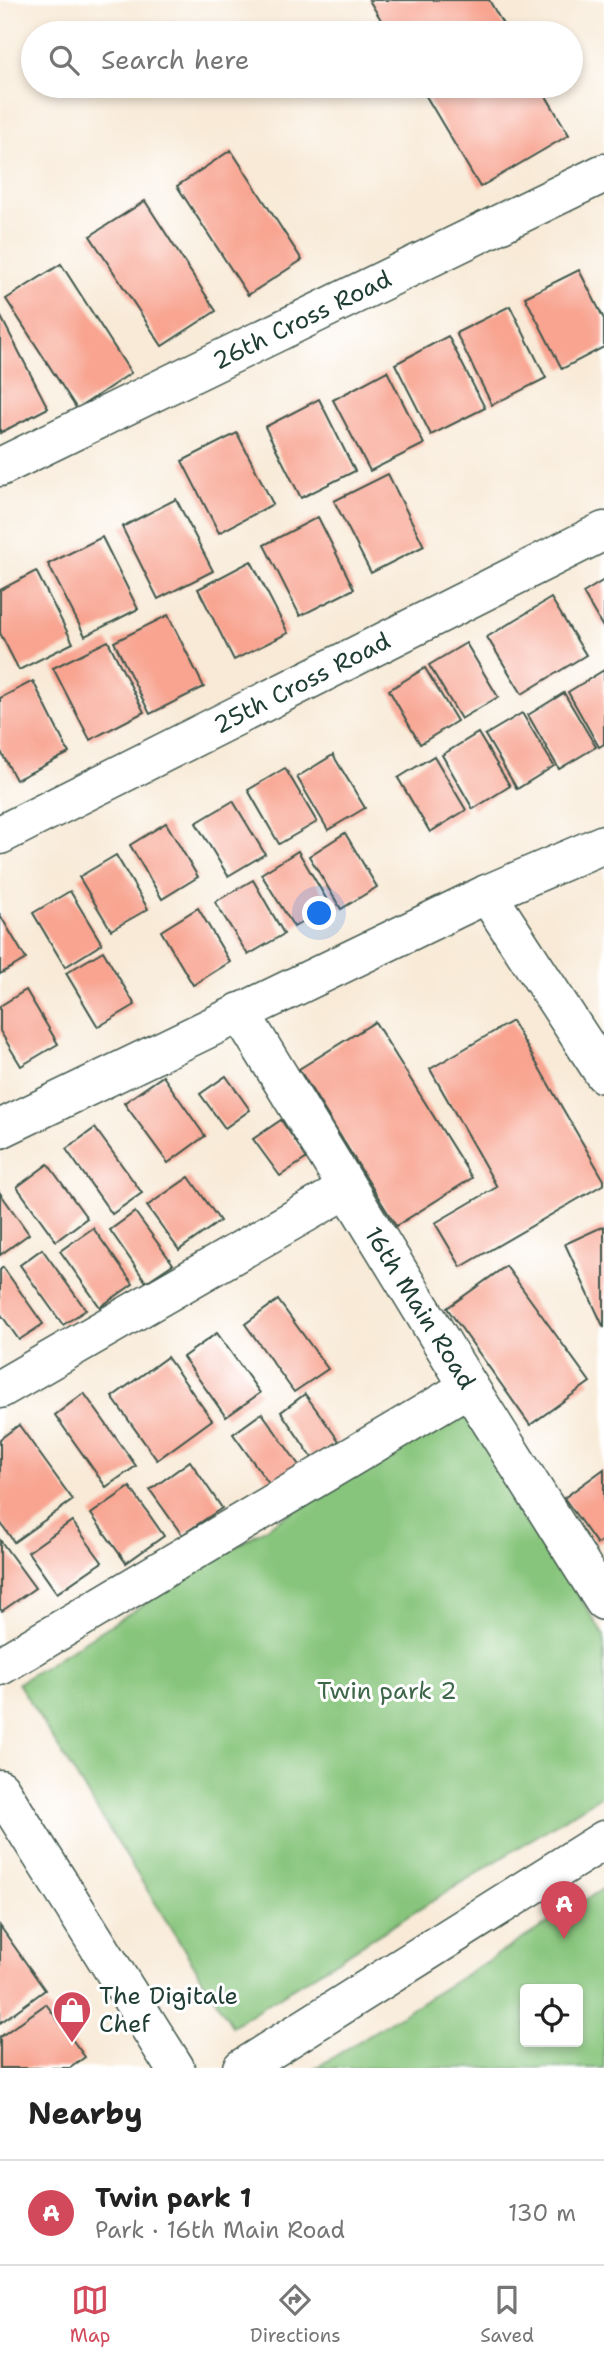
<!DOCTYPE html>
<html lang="en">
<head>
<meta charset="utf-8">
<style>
	:root { --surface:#fff; --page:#f6f6f6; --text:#222; --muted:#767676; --line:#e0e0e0; --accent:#d1495b }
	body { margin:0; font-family:"Shantell Sans",sans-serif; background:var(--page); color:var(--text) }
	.controls { position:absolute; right:21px; bottom:21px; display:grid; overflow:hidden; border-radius:7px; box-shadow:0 4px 10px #0003 }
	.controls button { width:63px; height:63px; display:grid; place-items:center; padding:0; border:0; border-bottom:2px solid var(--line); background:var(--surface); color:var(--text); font:35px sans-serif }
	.you { position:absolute; left:320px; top:914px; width:24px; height:24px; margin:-18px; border:5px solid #fff; border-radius:50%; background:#1a73e8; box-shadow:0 0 0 10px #1a73e833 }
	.badge { display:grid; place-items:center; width:46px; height:46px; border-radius:50%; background:var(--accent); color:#fff; font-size:23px; font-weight:700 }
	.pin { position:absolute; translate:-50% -58px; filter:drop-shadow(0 2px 4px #0008) }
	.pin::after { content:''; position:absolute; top:37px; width:24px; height:21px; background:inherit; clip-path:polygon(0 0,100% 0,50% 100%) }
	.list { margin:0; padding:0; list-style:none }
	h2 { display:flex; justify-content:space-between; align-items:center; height:91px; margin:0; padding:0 28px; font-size:30px }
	h2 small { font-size:23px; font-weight:400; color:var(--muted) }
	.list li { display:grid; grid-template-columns:46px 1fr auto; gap:21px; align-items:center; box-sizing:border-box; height:105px; padding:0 28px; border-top:2px solid var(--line) }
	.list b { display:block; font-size:26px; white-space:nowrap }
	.list p { margin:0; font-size:23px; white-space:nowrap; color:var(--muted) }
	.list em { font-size:23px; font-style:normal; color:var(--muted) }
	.icon { flex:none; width:38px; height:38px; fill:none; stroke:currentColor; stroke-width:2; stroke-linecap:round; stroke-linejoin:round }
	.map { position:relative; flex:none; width:604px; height:2068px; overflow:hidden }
	.search { position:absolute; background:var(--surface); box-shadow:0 4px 10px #0003; left:21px; right:21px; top:21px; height:77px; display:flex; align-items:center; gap:18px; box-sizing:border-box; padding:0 24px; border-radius:38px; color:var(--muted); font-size:26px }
	.sheet { height:196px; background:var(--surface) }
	nav { display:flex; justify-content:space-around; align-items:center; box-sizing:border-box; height:98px; border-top:2px solid var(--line); background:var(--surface); font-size:19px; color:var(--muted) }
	nav a { display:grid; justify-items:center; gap:4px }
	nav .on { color:var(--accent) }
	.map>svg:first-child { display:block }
</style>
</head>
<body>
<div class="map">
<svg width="604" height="2068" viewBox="0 0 604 2068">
	<rect width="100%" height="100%" fill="#fff"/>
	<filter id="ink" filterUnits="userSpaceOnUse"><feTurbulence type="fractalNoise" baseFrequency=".0143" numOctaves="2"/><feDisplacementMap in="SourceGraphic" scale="14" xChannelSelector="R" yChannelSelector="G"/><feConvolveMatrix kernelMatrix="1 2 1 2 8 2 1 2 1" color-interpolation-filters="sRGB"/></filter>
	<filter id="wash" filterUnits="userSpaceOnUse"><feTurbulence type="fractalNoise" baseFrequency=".00686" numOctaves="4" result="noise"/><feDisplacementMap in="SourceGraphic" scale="28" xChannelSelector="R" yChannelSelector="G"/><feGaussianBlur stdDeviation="1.57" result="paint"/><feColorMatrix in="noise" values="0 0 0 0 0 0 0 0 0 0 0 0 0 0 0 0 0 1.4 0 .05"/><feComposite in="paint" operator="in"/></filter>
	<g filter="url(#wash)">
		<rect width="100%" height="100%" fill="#f8ead7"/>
		<g fill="#87c57b" stroke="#538158" stroke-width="2" fill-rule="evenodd">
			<path d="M461,1406l143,230v158l-372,232 -214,-343z"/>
			<path d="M604,1888v180h-288zM525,1989h53v53h-53z"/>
		</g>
		<g id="blocks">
			<g fill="#f8a491">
				<path d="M369,0h120l19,33h-119z"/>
				<path d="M420,86h120l29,49 -89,52z"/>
				<path d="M231,150l71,110 -54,35 -71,-109z"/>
				<path d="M145,201l71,110 -54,35 -72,-110z"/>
				<path d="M61,264l70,109 -54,36 -71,-110z"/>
				<path d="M579,270l25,49v28l-42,22 -37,-72z"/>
				<path d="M510,306l36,72 -54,27 -36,-72z"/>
				<path d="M0,315l48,93 -48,25z"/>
				<path d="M448,336l37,72 -54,27 -36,-71z"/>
				<path d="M387,371l37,73 -54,27 -37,-71z"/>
				<path d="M319,399l36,72 -54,27 -36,-71z"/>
				<path d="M237,433l36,71 -54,29 -37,-72z"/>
				<path d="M388,474l36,72 -53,27 -37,-72z"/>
				<path d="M176,499l37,72 -55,28 -36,-72z"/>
				<path d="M318,517l36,72 -54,27 -36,-71z"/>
				<path d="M102,537l36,72 -53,27 -37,-72z"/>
				<path d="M251,561l37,72 -54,27 -36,-71z"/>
				<path d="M36,571l37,72 -54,27 -19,-37v-43z"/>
				<path d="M604,580v49l-21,-36z"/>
				<path d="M551,598l35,57 -64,39 -35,-57z"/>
				<path d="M168,615l36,72 -54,27 -36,-72z"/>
				<path d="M108,641l36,71 -54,28 -37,-72z"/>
				<path d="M466,643l32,54 -37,22 -32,-54z"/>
				<path d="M425,668l32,53 -37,23 -31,-54z"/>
				<path d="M604,670v74l-5,3 -31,-55z"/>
				<path d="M33,681l36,72 -53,27 -16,-30v-52z"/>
				<path d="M564,693l32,54 -37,22 -31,-54z"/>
				<path d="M522,713l32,53 -37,23 -32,-54z"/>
				<path d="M478,733l32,53 -37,23 -31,-54z"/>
				<path d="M333,755l32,53 -37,22 -31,-53z"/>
				<path d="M434,756l32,54 -36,22 -32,-54z"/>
				<path d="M285,768l32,54 -38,22 -31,-54z"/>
				<path d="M233,801l32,53 -37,22 -32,-53z"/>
				<path d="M166,823l32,54 -36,22 -32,-54z"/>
				<path d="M345,833l32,54 -36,22 -32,-53z"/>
				<path d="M298,851l32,54 -36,22 -33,-53z"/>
				<path d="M116,855l32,54 -37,21 -32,-53z"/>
				<path d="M253,880l31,54 -36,21 -33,-53z"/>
				<path d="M70,891l32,53 -37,23 -32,-54z"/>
				<path d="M198,908l32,54 -37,23 -32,-54z"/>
				<path d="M0,915l26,44 -26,15z"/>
				<path d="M103,951l32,54 -37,22 -32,-54z"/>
				<path d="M26,990l32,54 -37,22 -21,-35v-25z"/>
				<path d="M512,1021l92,159v4l-143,83 -26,-44 62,-36 -67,-118z"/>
				<path d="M375,1022l97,156 -76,48 -97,-157z"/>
				<path d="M163,1076l42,60 -37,27 -44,-60z"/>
				<path d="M226,1076l24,34 -25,18 -25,-34z"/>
				<path d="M281,1120l26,38 -27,18 -27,-37z"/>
				<path d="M95,1128l47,65 -30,21 -46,-65z"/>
				<path d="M48,1164l39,54 -31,23 -39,-54z"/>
				<path d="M189,1177l31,44 -41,29 -32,-44z"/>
				<path d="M0,1193l29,41 -29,21z"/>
				<path d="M135,1212l38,52 -27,18 -36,-52z"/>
				<path d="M604,1226v102l-39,-84z"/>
				<path d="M93,1228l40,56 -33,23 -40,-56z"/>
				<path d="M42,1249l44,61 -23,15 -43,-60z"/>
				<path d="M506,1266l84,116 -60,43 -83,-117z"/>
				<path d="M3,1267l40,57 -24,16 -19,-27v-43z"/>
				<path d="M278,1300l50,69 -34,23 -49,-68z"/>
				<path d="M217,1333l43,60 -34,24 -43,-60z"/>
				<path d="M167,1357l45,63 -55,40 -45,-63z"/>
				<path d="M84,1393l52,73 -30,21 -51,-72z"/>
				<path d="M305,1394l34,47 -26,18 -32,-47z"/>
				<path d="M262,1413l39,55 -29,20 -39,-54z"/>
				<path d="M19,1425l54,75 -59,42 -14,-20v-83z"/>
				<path d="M190,1461l32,47 -40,27 -32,-45z"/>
				<path d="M604,1469v70l-7,5 -33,-46z"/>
				<path d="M130,1487l34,49 -38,27 -35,-49z"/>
				<path d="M72,1521l30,41 -45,31 -29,-41z"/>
				<path d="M0,1540l35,48 -33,23 -2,-2z"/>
				<path d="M0,1926l45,64 -45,33z"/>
				<path d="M46,2004l39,53 -15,11h-70v-31z"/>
			</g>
		</g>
	</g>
	<g filter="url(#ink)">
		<use href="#blocks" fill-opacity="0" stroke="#40574c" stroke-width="2"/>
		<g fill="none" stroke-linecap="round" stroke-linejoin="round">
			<g stroke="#40574c" stroke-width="41">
				<g id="street">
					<path d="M0,467l604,-294"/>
					<path d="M0,835l604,-304"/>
					<path d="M487,894l117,180"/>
					<path d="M240,1012l229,375 135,214"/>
					<path d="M0,1129l487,-235 117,-50"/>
					<path d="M0,1389l347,-200"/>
					<path d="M0,1666l469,-279"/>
					<path d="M0,1789l175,279"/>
					<path d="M242,2068l362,-228"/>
				</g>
			</g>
			<use href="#street" stroke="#fff" stroke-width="38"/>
		</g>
	</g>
	<defs>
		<g id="shop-pin" transform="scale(2.0125)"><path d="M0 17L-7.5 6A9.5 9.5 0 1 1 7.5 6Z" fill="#d1495b" stroke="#fff"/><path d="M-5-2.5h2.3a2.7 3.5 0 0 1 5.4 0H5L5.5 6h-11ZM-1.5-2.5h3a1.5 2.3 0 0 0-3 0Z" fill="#fff"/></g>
	</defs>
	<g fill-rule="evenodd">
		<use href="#shop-pin" x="72" y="2010"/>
	</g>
	<g text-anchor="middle" stroke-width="6" stroke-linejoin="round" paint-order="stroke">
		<g font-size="24" fill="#1f3d34" stroke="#fff">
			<text transform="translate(302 320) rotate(-26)" y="8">26th Cross Road</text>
			<text transform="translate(302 683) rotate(-27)" y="8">25th Cross Road</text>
			<text transform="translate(420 1308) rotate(58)" y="8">16th Main Road</text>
		</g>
		<g font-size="24" fill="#3e6649" stroke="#fff">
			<text x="387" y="1699">Twin park 2</text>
		</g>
		<g font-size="24" fill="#1f3d34" stroke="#fff" text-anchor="start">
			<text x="99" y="2004">The Digitale<tspan x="99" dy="28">Chef</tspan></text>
		</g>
	</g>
</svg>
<div class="controls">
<button><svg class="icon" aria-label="locate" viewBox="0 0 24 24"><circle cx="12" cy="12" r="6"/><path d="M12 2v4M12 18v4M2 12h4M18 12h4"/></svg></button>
</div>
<div class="you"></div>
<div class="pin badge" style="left:564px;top:1939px">A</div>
<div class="search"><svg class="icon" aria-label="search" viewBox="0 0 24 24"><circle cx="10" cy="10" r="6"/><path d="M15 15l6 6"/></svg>Search here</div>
</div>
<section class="sheet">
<h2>Nearby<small></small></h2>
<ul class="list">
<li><span class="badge">A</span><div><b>Twin park 1</b><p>Park · 16th Main Road</p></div><em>130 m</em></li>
</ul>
</section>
<nav>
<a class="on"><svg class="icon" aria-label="map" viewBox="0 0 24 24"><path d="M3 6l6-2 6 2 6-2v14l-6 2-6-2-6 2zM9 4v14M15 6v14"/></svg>Map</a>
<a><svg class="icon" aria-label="directions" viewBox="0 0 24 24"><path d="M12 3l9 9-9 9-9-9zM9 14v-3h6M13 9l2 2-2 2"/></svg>Directions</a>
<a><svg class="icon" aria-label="saved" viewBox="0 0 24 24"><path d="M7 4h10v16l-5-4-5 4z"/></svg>Saved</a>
</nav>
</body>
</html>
